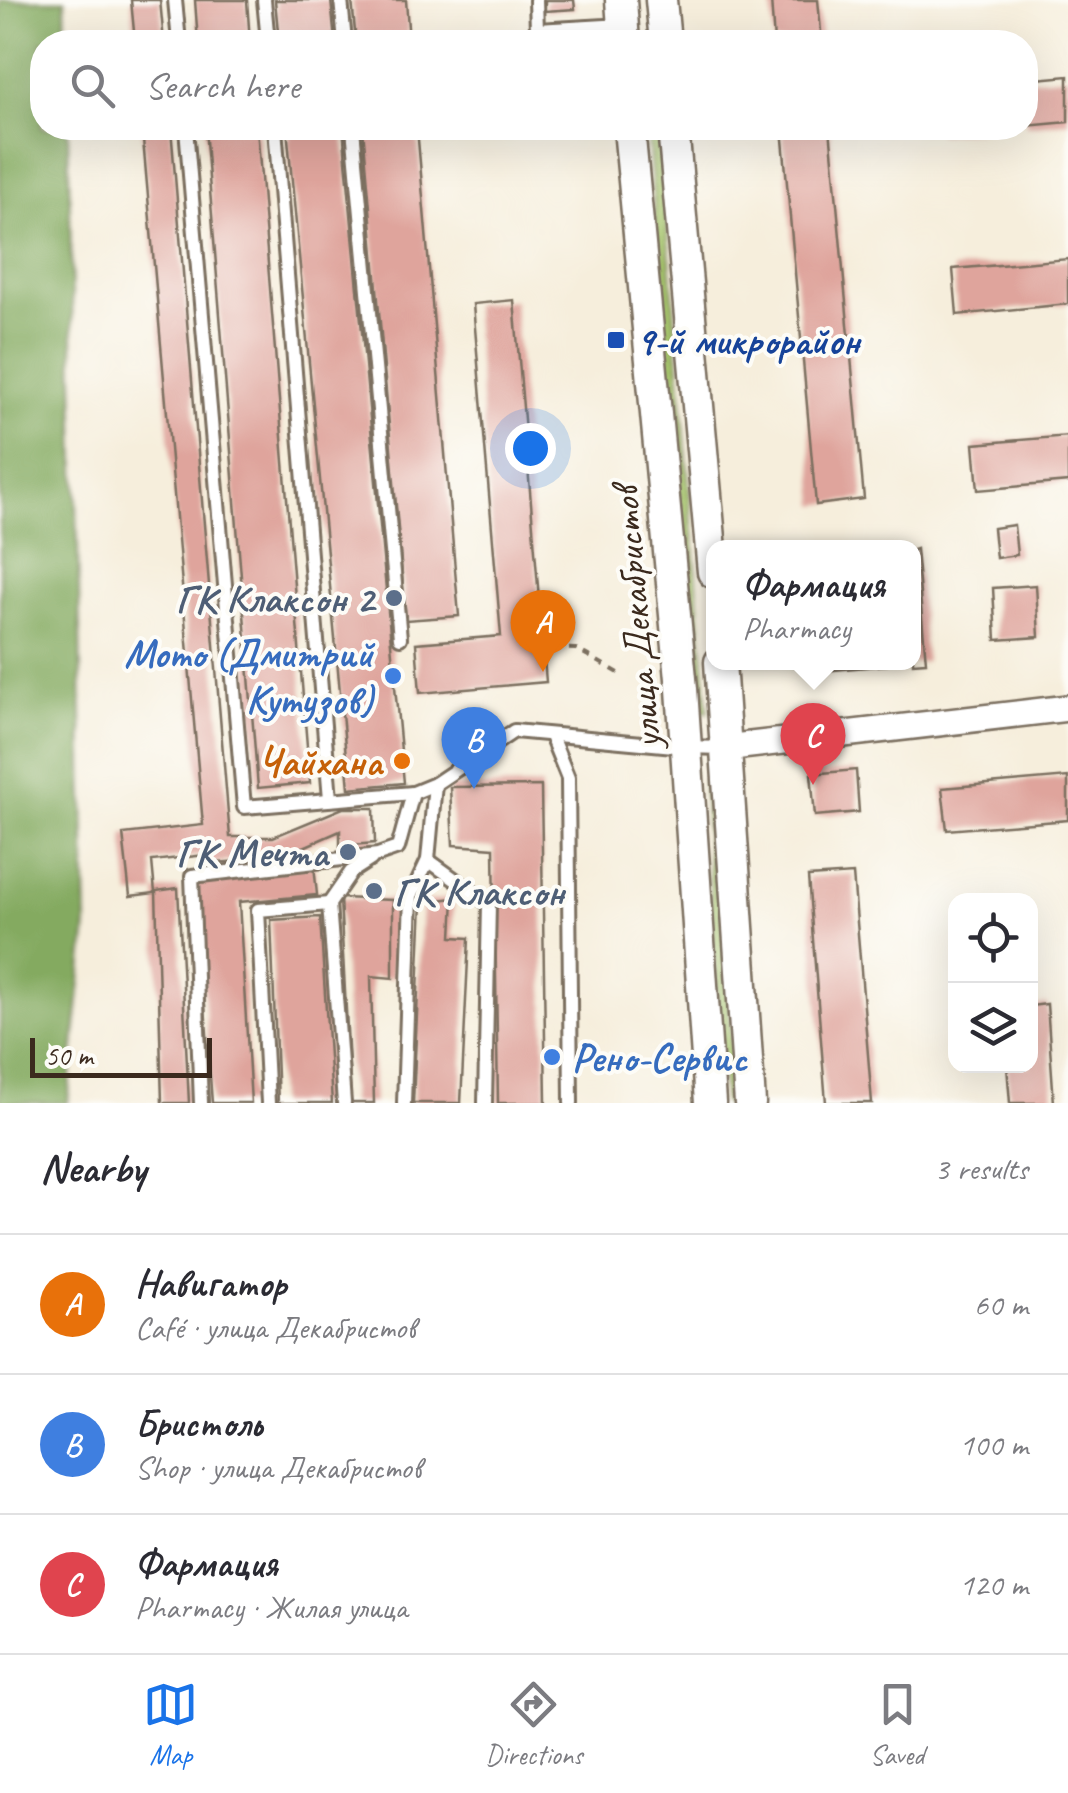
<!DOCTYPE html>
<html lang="en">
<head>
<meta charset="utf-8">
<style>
	:root { --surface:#fff; --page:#f2f2f3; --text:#2b2b33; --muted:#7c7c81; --line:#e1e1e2; --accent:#1a73e8 }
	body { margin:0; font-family:Caveat,sans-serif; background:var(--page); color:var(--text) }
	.controls { position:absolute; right:30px; bottom:30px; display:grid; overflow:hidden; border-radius:20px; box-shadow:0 10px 40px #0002 }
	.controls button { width:90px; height:90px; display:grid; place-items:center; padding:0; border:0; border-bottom:2px solid var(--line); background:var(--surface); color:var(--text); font:50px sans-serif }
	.scale { position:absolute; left:30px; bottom:25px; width:182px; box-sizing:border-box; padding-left:10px; border:5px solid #3b2a1e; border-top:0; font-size:28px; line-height:35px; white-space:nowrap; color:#3b2a1e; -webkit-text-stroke:8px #fdfcf7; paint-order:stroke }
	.you { position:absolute; left:530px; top:448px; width:35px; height:35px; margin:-25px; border:8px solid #fff; border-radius:50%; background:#1a73e8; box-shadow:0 0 0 15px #1a73e833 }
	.badge { display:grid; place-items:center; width:65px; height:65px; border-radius:50%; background:var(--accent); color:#fff; font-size:32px; font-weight:700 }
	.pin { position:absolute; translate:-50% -82px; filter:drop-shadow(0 2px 5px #0008) }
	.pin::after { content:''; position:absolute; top:52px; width:35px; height:30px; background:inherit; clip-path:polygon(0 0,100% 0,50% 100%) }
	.popup { position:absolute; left:706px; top:540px; width:215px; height:130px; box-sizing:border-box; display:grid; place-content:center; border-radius:20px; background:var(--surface); filter:drop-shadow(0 2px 8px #0005); font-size:32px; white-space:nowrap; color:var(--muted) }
	.popup b { font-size:38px; color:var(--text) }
	.popup::after { content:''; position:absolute; left:50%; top:100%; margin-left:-20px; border:20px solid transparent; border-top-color:var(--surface) }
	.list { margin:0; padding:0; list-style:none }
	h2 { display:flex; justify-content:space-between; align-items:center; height:130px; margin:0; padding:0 40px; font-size:42px }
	h2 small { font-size:32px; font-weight:400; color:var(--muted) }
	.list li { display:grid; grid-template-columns:65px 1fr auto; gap:30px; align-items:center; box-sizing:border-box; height:140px; padding:0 40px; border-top:2px solid var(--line) }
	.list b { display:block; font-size:38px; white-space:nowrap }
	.list p { margin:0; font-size:32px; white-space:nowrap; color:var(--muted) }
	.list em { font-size:32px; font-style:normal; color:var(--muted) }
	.icon { flex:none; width:55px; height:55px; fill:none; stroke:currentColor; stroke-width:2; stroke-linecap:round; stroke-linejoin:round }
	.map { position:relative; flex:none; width:1068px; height:1103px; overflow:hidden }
	.search { position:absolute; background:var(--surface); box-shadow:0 10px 40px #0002; left:30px; right:30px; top:30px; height:110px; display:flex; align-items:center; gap:25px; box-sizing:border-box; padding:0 35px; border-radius:40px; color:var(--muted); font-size:38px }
	.sheet { height:550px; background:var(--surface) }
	nav { display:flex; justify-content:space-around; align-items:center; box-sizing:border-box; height:140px; border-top:2px solid var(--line); background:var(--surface); font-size:28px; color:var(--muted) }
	nav a { display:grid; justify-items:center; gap:5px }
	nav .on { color:var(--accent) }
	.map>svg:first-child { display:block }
</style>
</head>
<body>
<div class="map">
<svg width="1068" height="1103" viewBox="0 0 1068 1103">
	<rect width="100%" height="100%" fill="#fdfcf7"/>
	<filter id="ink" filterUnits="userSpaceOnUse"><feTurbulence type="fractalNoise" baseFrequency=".01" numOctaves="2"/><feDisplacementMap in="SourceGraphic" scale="20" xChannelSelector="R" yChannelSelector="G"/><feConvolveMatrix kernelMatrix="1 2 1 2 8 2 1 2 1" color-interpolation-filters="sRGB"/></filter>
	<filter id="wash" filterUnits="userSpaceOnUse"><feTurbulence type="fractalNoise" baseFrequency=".0048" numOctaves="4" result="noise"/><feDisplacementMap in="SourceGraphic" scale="40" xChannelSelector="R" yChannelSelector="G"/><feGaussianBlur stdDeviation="2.25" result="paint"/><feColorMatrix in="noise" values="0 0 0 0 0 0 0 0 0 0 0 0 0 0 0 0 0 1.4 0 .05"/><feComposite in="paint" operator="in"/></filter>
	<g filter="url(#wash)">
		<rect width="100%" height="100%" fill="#f6eedc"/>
		<g fill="#a5c46c" stroke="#707745" stroke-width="2.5">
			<path d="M647,128h12l49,584 -10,-1z"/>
			<path d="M703,782l10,2 23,319h-12z"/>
		</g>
		<path fill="#84aa60" stroke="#606a3f" stroke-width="2.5" d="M0,0h65l1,42h-24v86h26l19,797 -19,178h-68z"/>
		<g id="blocks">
			<g fill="#dfa49c">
				<path d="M131,0h29l4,42h-29z"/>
				<path d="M195,0h52l3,42h-52z"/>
				<path d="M275,0h56l4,42h-56z"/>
				<path d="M352,0h54l3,42h-53z"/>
				<path d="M545,0h29l1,9 -30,2z"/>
				<path d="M771,0h47l4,42h-48z"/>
				<path d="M1068,76v46l-42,4v-46z"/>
				<path d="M142,128h29l59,709h43l70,-29h31l1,35 -35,3v-15l-59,26 -75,7v-9l-54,6 3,32 -25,3 -7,-62 80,-9z"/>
				<path d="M205,128h52l53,655 -52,5z"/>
				<path d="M287,128h56l61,655 -55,5z"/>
				<path d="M363,128h54l42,488 -53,4z"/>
				<path d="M782,128h48l34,371 -48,6z"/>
				<path d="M938,128h41v2l-41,4z"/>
				<path d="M1068,259v45l-111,11 -4,-46z"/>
				<path d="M514,300l32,382 -126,11 -4,-50 85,-7 -28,-332z"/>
				<path d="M1068,436v46l-90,8 -4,-46z"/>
				<path d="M1014,525l3,30 -21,3 -3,-30z"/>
				<path d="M916,549l10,113 -13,1v-113z"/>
				<path d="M1036,585l3,52 -43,3 -3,-52z"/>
				<path d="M802,662h85v3l-84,8z"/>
				<path d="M856,770l3,42 -44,4 -4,-42z"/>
				<path d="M1068,777v43l-121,10 -5,-42z"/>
				<path d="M541,786l5,317h-48l-4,-255 -41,-3 -3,-58z"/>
				<path d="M314,865l3,30 -78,7 12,201h-39l-16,-223z"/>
				<path d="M853,874l19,229h-46l-18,-226z"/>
				<path d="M178,888l11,215h-27l-6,-212z"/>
				<path d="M340,898l53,2v78l-22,-2 3,127h-23z"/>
				<path d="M454,898l-2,39 17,1 -8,165h-48l9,-201z"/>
				<path d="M320,917l12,186h-54l-7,-183z"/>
				<path d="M1047,1004l7,99h-44l-3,-37h23v-60z"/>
			</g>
		</g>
	</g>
	<g filter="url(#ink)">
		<use href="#blocks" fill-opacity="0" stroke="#7c6f60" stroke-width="2.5"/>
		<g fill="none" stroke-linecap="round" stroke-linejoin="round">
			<g stroke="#7c6f60" stroke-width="18">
				<g id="service">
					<path d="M175,0l4,42"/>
					<path d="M264,0l4,42"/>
					<path d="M341,0l4,42"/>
					<path d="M536,0l1,30 86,-5"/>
					<path d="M186,128l58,679 169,-14"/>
					<path d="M275,128l55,671"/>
					<path d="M353,128l47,510"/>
					<path d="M551,736l17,42 3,325"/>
					<path d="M428,860l61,44 -4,199"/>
					<path d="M201,1103l-9,-227 186,-21 20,-7 15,-55 22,-9 79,-53 171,16 39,1"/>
					<path d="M268,1103l-10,-193 71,-6"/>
					<path d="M344,1103l-15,-199 22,-32 20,-13"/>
					<path d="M404,1103l7,-207 17,-36 7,-76"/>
				</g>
			</g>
			<g stroke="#7c6f60" stroke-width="30">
				<path id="minor" d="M724,748l344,-40"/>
			</g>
			<g stroke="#7c6f60" stroke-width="35">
				<g id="tertiary">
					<path d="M621,0l3,42"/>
					<path d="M661,0l4,42"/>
					<path d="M629,128l53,561 28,414"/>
					<path d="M673,128l40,444"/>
					<path d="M720,662l30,441"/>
				</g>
			</g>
			<path stroke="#7c6f60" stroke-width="4" stroke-dasharray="8 8" stroke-linecap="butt" d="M537,648l39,1 48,27"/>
			<use href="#service" stroke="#fff" stroke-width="12"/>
			<use href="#minor" stroke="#fff" stroke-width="25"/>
			<use href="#tertiary" stroke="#fff" stroke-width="30"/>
		</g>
	</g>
	<rect fill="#1a4fb4" stroke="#fdfcf7" stroke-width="4" x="606" y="330" width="20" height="20" rx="5"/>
	<g fill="#5c6f8a" stroke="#fdfcf7" stroke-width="4">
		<circle cx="394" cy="598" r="10"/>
		<circle cx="348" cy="852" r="10"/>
		<circle cx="374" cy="891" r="10"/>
	</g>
	<g fill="#3f7fe0" stroke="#fdfcf7" stroke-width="4">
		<circle cx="393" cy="676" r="10"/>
		<circle cx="552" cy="1057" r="10"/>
	</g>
	<circle fill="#e8710a" stroke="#fdfcf7" stroke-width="4" cx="402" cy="761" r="10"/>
	<g text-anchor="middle" stroke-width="8" stroke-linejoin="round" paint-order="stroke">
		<g font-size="40" font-weight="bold" fill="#164399" stroke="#fdfcf7" text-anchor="start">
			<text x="636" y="354">9-й микрорайон</text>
		</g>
		<g font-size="40" font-weight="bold" fill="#4e5e75" stroke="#fdfcf7" text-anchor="end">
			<text x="374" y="612">ГК Клаксон 2</text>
			<text x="328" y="866">ГК Мечта</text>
			<text x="394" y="905" text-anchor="start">ГК Клаксон</text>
		</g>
		<g font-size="40" fill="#3b2a1e" stroke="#fdfcf7">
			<text transform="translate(635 618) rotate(-95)" y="14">улица Декабристов</text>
		</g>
		<g font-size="40" font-weight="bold" fill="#366cbe" stroke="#fdfcf7" text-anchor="end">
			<text x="373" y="667">Мото (Дмитрий<tspan x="373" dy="46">Кутузов)</tspan></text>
			<text x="572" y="1071" text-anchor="start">Рено-Сервис</text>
		</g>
		<g font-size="40" font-weight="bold" fill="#c56008" stroke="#fdfcf7" text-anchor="end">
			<text x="382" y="775">Чайхана</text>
		</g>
	</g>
</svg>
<div class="controls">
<button><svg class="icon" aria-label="locate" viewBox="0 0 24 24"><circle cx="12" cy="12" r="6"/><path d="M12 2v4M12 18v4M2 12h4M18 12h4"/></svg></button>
<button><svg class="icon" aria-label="layers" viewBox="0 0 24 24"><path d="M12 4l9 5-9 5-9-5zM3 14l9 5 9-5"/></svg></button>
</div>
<div class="scale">50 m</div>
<div class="you"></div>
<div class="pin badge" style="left:543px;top:672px;background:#e8710a">A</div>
<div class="pin badge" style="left:474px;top:789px;background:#3f7fe0">B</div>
<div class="pin badge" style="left:813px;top:785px;background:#e0444e">C</div>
<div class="popup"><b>Фармация</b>Pharmacy</div>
<div class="search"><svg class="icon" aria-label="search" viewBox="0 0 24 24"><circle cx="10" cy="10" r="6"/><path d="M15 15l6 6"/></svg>Search here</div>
</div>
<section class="sheet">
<h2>Nearby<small>3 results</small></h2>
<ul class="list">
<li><span class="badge" style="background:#e8710a">A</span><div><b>Навигатор</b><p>Café · улица Декабристов</p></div><em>60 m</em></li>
<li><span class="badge" style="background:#3f7fe0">B</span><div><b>Бристоль</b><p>Shop · улица Декабристов</p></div><em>100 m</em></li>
<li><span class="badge" style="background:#e0444e">C</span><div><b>Фармация</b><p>Pharmacy · Жилая улица</p></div><em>120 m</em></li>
</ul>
</section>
<nav>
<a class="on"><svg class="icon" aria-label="map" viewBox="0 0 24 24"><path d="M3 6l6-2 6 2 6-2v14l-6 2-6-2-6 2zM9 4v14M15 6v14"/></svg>Map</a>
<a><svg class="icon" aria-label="directions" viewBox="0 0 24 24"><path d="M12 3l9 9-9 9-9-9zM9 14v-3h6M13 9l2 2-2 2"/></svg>Directions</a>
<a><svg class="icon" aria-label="saved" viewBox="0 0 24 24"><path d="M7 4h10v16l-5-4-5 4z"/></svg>Saved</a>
</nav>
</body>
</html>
